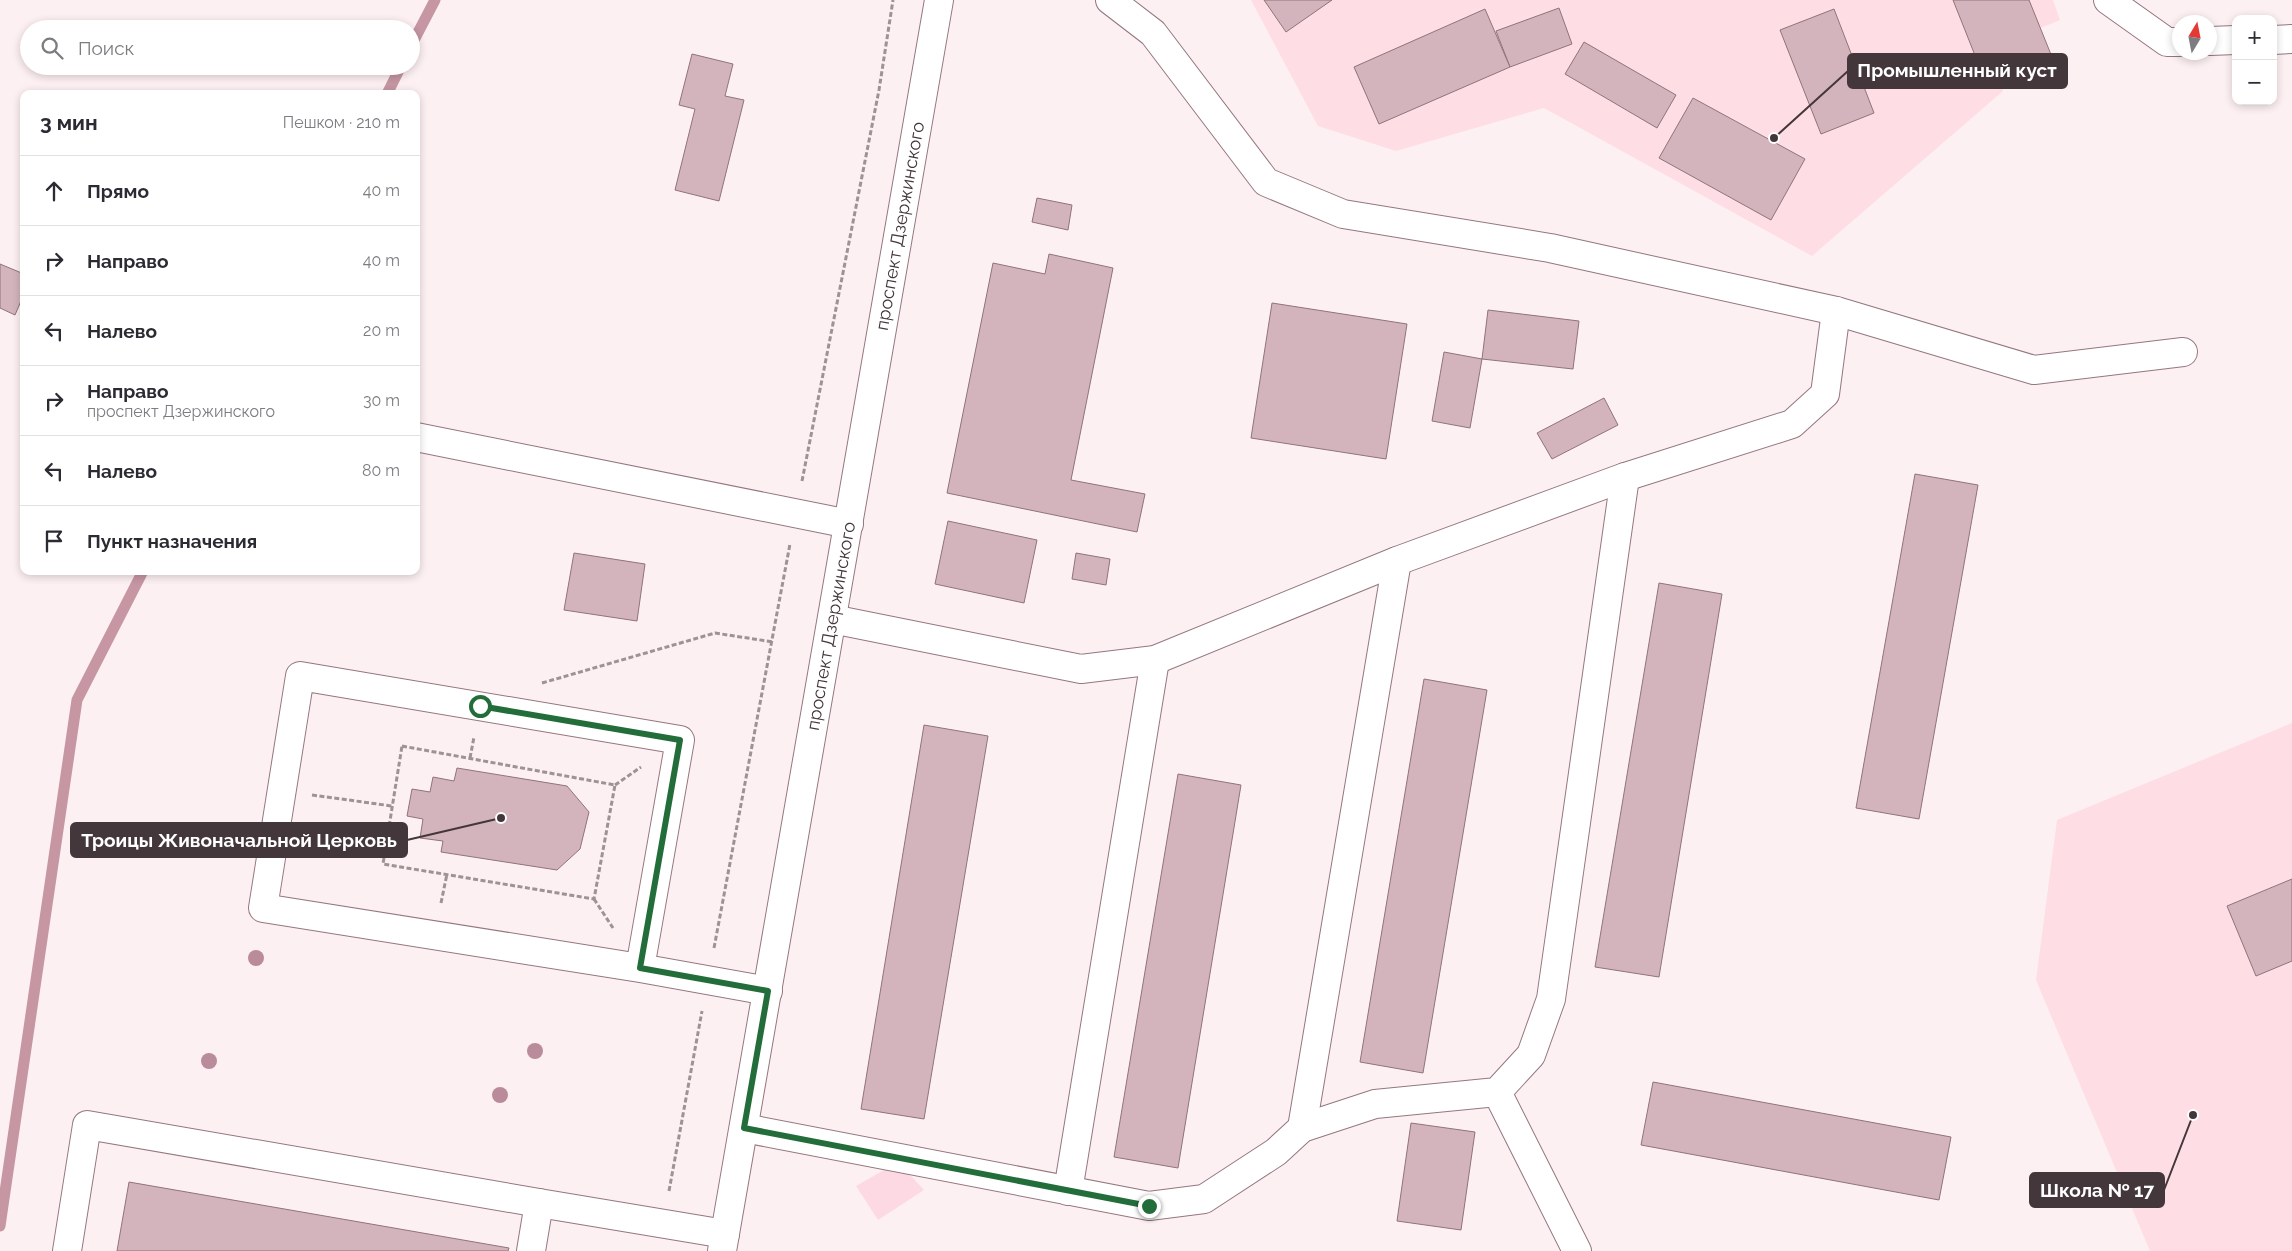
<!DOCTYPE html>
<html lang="ru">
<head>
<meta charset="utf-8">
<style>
	:root { --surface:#fff; --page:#f2f2f3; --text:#2b2b33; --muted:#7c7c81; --line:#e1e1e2 }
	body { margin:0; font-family:Raleway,sans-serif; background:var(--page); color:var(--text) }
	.controls { position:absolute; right:15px; top:15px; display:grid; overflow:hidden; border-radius:10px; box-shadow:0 2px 8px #0003 }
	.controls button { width:45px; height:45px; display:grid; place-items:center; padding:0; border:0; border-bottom:1px solid var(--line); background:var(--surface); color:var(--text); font:25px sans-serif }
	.compass { position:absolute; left:2172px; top:15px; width:45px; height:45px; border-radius:50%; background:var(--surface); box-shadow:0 2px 8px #0003; rotate:10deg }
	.stop { position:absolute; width:15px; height:15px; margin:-11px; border:4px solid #236d3a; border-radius:50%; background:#fff }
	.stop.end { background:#236d3a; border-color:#fff; box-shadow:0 1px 5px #0008 }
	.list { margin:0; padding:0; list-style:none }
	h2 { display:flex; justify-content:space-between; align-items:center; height:65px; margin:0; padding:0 20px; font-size:21px }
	h2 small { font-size:16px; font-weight:400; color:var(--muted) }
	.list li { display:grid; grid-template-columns:32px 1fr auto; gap:15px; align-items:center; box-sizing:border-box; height:70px; padding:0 20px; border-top:1px solid var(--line) }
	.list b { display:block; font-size:19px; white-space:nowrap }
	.list p { margin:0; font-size:16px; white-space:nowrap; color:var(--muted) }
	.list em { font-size:16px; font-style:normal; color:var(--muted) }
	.icon { flex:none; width:28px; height:28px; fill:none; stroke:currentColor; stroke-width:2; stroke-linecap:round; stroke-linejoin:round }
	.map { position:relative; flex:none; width:2292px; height:1251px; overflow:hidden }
	.search { position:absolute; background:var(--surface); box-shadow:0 2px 8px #0003; left:20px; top:20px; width:400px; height:55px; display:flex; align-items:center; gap:12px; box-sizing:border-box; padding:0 18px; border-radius:28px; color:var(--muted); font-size:19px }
	.panel { position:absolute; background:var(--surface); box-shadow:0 2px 8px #0003; left:20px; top:90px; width:400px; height:485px; border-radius:10px }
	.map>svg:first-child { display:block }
</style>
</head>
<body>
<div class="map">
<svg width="2292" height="1251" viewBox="0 0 2292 1251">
	<rect width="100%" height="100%" fill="#fdf0f3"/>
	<g fill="#fedde5">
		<path d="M1251,0h802l7,20 -63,26 6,45 -191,165 -268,-148 -148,43 -78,-25z"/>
		<path d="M2292,723v528h-142l-114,-271 21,-160z"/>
	</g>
	<path fill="#fddae3" d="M898,1162l26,28 -46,30 -22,-34z"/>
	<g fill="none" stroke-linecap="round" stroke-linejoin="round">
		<g stroke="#c696a3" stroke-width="11">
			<path d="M411,46l24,-46"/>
			<path d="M387,94l14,-28"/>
			<path d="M0,1226l77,-526 66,-129"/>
		</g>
	</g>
	<g fill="#d3b4bc" stroke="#90737b">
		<path d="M1264,0h68l-46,32z"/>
		<path d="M1953,0h76l23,57 -66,26z"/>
		<path d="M1559,8l13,36 -62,23 -14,-36z"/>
		<path d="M1485,9l25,58 -131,57 -25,-57z"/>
		<path d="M1834,9l40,104 -53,21 -41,-104z"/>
		<path d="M1584,42l92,53 -19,33 -92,-54z"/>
		<path d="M692,54l41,10 -8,32 19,4 -25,101 -44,-11 20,-81 -16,-4z"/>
		<path d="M1693,98l112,61 -34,61 -112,-62z"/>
		<path d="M1037,198l35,7 -4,25 -36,-8z"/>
		<path d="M1049,254l64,14 -42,212 74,14 -8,38 -190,-39 46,-230 52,11z"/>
		<path d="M0,264l24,10v20l-9,21 -15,-7z"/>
		<path d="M1272,303l135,21 -21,135 -135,-21z"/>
		<path d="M1488,310l91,11 -6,48 -91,-10z"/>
		<path d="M1444,352l38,7 -12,69 -38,-7z"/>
		<path d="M1604,398l14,27 -66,34 -15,-26z"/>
		<path d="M1915,474l63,11 -59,334 -63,-11z"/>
		<path d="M948,521l89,19 -13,63 -89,-19z"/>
		<path d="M574,553l71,11 -8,57 -73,-11z"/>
		<path d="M1076,553l34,6 -4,26 -34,-6z"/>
		<path d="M1659,583l63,11 -63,383 -64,-10z"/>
		<path d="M1424,679l63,11 -64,383 -63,-11z"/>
		<path d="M924,725l64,11 -64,383 -63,-10z"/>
		<path d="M457,768l110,18 22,26 -9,37 -23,21 -116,-18 2,-11 -23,-3 3,-19 -16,-3 5,-27 18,3 3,-15 21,4z"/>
		<path d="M1178,774l63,11 -63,383 -64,-11z"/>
		<path d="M2292,879v82l-36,15 -29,-70z"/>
		<path d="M1653,1082l298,55 -12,63 -298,-55z"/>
		<path d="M1411,1123l64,9 -14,98 -64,-9z"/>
		<path d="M129,1182l380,66 -1,3h-391z"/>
	</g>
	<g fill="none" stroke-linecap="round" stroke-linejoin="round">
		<g stroke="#94777f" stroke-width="30">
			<g id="minor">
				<path d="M1110,0l43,33 113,149 77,32 207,34 286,63 198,59 149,-18"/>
				<path d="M2108,0l59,42h13"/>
				<path d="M2273,40l19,-1"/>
				<path d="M2210,41l26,-1"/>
				<path d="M416,437l433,87"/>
				<path d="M832,619l249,50 74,-9 242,-99 228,-84 167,-53 33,-30 11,-83"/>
				<path d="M640,968l40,-228 -380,-64 -37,232 377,60 128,23"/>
				<path d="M1497,1092l80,159"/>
				<path d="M744,1128l405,78 55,-7 72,-47 26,-24 73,-24 122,-12 34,-37 20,-56 74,-522"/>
				<path d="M1302,1128l95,-567"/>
				<path d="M1068,1191l87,-531"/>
				<path d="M67,1251l20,-126 452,78"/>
				<path d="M531,1251l8,-48 186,31"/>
				<path d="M722,1251l217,-1251"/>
			</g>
		</g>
		<g stroke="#9f9295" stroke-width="3" stroke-dasharray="5 2.5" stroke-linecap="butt">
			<path d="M802,481l77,-391 14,-90"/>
			<path d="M542,683l173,-50 58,9"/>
			<path d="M402,746l213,39 -21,114 -211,-35z"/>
			<path d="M470,758l4,-21"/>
			<path d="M615,785l26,-18"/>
			<path d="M312,795l80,11"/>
			<path d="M594,899l19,29"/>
			<path d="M441,903l6,-29"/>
			<path d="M714,948l76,-404"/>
			<path d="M669,1191l33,-180"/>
		</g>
		<use href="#minor" stroke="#fff" stroke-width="28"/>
	</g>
	<g fill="#ba8b9a">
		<circle cx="256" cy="958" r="8"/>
		<circle cx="535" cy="1051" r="8"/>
		<circle cx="209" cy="1061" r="8"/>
		<circle cx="500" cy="1095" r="8"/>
	</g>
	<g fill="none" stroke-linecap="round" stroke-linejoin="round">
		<path stroke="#236d3a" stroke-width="6" d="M480,706l200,34 -40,228 128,23 -24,137 405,78"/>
	</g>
	<g text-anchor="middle" stroke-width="5" stroke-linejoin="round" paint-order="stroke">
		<g font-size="18" fill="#44373b" stroke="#fff">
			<text transform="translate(900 226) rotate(-80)" y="6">проспект Дзержинского</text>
			<text transform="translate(831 626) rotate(-80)" y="6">проспект Дзержинского</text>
		</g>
	</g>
	<path fill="none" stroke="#44373b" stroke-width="2" d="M1774 138L1848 71M501 818L407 840M2193 1115L2164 1190"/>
	<g fill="#44373b" stroke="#fff" stroke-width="2">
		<circle cx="1774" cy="138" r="5"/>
		<circle cx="501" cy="818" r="5"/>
		<circle cx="2193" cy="1115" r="5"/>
	</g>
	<g fill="#44373b" stroke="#44373b" stroke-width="2">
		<rect x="1848" y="54" width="219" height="34" rx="5"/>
		<rect x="71" y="823" width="336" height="34" rx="5"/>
		<rect x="2030" y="1173" width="134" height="34" rx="5"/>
	</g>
	<g font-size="19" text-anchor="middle" font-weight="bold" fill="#fff">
		<text x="1957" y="77">Промышленный куст</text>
		<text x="239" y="847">Троицы Живоначальной Церковь</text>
		<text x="2097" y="1197">Школа № 17</text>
	</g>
</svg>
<div class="controls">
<button>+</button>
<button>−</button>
</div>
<svg class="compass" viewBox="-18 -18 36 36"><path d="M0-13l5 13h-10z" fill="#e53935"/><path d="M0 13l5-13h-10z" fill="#7c7c81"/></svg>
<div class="stop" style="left:480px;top:706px"></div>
<div class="stop end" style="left:1149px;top:1206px"></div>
<div class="search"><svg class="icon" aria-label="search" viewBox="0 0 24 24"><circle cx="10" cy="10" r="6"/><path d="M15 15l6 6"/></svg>Поиск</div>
<section class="panel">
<h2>3 мин<small>Пешком · 210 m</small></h2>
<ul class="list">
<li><svg class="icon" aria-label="ahead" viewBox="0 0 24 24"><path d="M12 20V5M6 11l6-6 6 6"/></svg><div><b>Прямо</b></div><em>40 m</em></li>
<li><svg class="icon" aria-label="right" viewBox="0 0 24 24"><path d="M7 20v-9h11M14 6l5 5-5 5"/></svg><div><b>Направо</b></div><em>40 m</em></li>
<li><svg class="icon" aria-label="left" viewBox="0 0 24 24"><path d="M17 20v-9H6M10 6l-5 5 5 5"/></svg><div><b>Налево</b></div><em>20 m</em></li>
<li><svg class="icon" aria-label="right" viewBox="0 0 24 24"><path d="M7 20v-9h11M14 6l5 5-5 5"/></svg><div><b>Направо</b><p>проспект Дзержинского</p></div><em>30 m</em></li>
<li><svg class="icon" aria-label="left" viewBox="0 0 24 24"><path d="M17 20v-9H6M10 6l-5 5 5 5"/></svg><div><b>Налево</b></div><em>80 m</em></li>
<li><svg class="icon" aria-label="arrive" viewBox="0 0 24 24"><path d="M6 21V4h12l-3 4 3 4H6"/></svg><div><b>Пункт назначения</b></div></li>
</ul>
</section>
</div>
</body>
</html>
